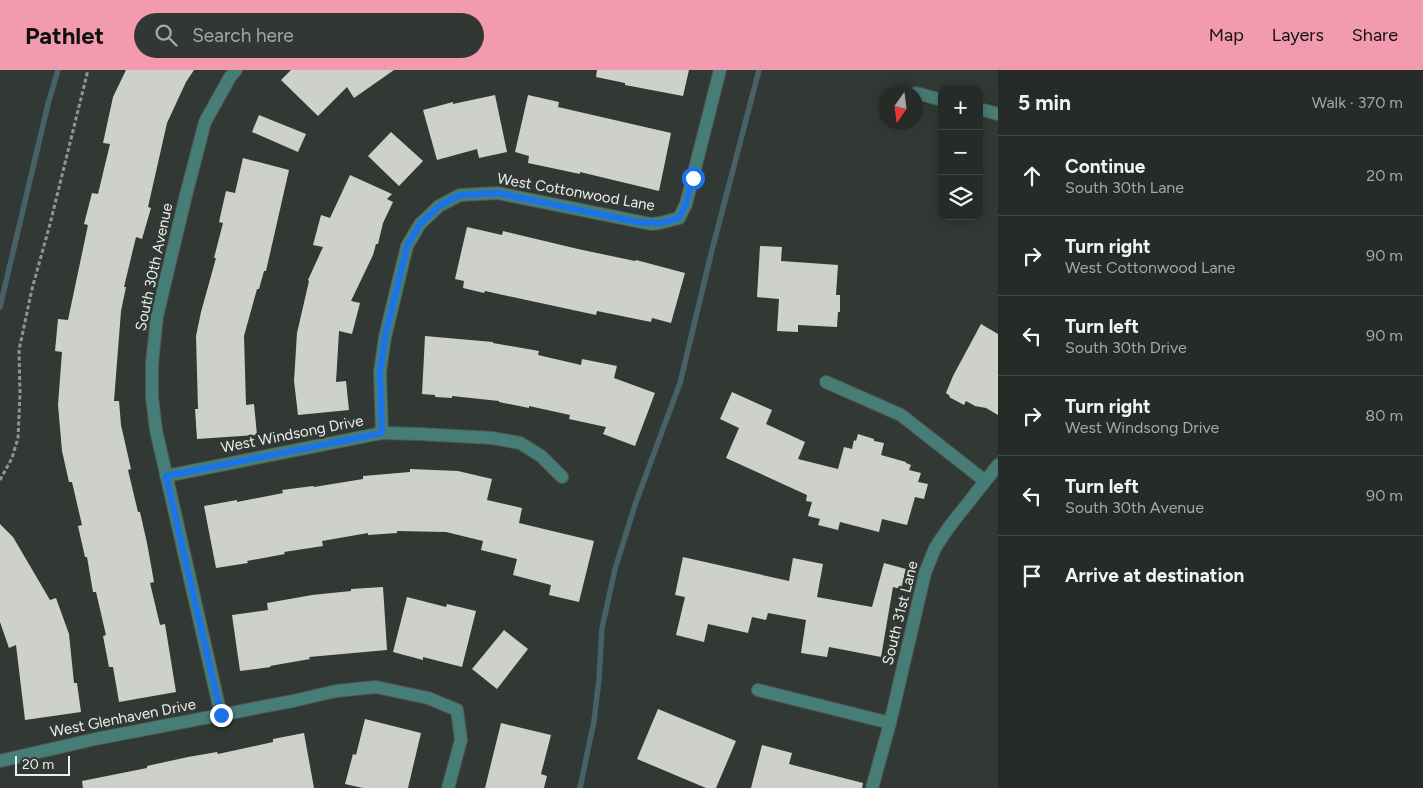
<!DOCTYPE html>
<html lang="en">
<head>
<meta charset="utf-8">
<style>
	:root { --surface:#262b27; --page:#323733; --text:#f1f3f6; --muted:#a4a7a7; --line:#424744; --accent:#f29aae }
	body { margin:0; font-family:Figtree,sans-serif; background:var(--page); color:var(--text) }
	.controls { position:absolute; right:15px; top:15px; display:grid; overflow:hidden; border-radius:10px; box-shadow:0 2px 12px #0003 }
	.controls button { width:45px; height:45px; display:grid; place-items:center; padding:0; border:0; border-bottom:1px solid var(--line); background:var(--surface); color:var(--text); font:25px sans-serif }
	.compass { position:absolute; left:878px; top:15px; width:45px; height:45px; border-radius:50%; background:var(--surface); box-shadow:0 2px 12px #0003; rotate:194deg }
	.scale { position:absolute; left:15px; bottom:12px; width:55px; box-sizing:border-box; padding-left:5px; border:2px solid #ebefec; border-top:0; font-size:14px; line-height:18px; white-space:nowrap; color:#ebefec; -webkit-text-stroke:4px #323934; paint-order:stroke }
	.stop { position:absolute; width:15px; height:15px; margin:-11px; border:4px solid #1a73e8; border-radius:50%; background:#fff }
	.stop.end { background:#1a73e8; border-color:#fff; box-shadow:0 1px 5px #0008 }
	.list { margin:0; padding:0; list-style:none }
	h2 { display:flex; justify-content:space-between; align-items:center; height:65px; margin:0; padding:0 20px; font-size:21px }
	h2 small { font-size:16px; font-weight:400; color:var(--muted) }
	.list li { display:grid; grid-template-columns:32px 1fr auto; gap:15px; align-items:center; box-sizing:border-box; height:80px; padding:0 20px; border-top:1px solid var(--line) }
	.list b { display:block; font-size:19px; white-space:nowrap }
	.list p { margin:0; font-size:16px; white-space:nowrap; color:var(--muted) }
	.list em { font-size:16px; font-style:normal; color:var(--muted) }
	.icon { flex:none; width:28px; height:28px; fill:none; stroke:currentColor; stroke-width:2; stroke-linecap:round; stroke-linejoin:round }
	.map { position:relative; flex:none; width:998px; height:718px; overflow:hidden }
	header { display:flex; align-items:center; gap:30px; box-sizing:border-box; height:70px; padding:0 25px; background:var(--accent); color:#111 }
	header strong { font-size:24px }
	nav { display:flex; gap:28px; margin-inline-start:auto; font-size:18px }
	.search { width:350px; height:45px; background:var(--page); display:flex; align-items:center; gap:12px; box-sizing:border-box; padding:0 18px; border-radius:28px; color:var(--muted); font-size:19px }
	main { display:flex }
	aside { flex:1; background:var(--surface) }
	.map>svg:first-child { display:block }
</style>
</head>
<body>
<header>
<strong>Pathlet</strong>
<div class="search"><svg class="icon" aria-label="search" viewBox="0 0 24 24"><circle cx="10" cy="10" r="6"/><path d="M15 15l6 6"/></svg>Search here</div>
<nav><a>Map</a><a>Layers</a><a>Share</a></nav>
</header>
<main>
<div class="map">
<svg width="998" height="718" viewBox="0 0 998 718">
	<rect width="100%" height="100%" fill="#323934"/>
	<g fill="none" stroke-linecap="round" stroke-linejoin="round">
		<g stroke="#476266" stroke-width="5.5">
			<path d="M0,237l48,-203 10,-34"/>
			<path d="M580,718l14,-67 5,-42 3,-51 13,-59 21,-67 44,-119 31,-129 48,-184"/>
		</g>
	</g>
	<g fill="#cdd1c9">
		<path d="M126,0h68l-8,12 -19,41 -19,84 3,1 -9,31 -6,-2 -12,50h2l-5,24 -7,90h5l2,24 10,44 -3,1 10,42h2l7,31 7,39 -4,1 10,42 5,-1 11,68 -57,10 -6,-35h-4l-6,-31 3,-1 -10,-43h-3l-6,-35h-2l-7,-31 4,-1 -10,-43h-3l-7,-31 -4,-46 4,-53 -7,-1 3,-32 10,1 20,-95 -4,-1 8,-31 6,1 12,-50 -7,-1 10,-46z"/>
		<path d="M291,0h103l-40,28 -7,-11 -29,29 -37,-36z"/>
		<path d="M597,0h92l-6,26 -58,-11v-2l-29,-6z"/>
		<path d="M495,25l12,57 -28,6 -2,-9 -40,11 -14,-50 30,-8v2z"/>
		<path d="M528,25l31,7 -1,5 113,26 -12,58 -79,-19v2l-52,-11 1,-7 -14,-4z"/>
		<path d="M259,45l47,19 -8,18 -46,-20z"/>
		<path d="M391,62l32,29 -24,25 -31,-30z"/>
		<path d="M243,88l46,12 -23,101h-2l-5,18h-2l-13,47 2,69 8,-1 3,31 -60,4 -2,-30h3l-2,-73 5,-24 15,-54h-2l9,-35 -4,-1 7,-31 9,2z"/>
		<path d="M350,105l42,19 -5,5 6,3 -10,21 -5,21h-2l-3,11 -22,46 9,2 -8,31 -13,-3 -3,51 10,-1 3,29 -51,5 -4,-34 3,-48 12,-52 -1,-1 15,-33 -10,-2 8,-30 9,3z"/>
		<path d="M467,157l35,8 1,-4 75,18 57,12 1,-1 49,13 -14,50 -19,-5 -1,4 -54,-11 -1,4 -111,-24 -1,2 -21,-5 1,-7 -9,-2z"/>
		<path d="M760,176l22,1 -1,14 57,4 -2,30h4v17h-2l-1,15 -39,-2v7l-21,-1 2,-32 -22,-2z"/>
		<path d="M981,254l17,10v81l-12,-7 -11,-2 -9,-5 -2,4 -15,-8 1,-1 -4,-3 7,-17z"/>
		<path d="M425,266l68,6v1l46,8 -1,4 43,10 1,-6 35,7 -3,12 41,15 -20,53 -32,-12 3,-7 -37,-8 1,-4 -41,-9v2l-30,-6v-1l-47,-5v2l-17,-1v-2l-13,-1z"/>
		<path d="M732,322l40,18 -6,14 39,18 -7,17 40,10 6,-22 8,2 2,-9 2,1 2,-7 16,5v2l10,2 -3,12 25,7v1l5,2 -2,5 12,3 -3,9 10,2 -4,15 -9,-2 -8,28 -25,-6 -3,13 -39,-10 -2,8 -20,-5 2,-6 -12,-3 4,-14 -6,-1 1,-6 -81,-37 13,-30 -19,-9z"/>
		<path d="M410,399l48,2 34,8 -5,21 35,8 -3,15 75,18 -15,61 -30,-7 2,-10 -38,-10 4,-16 -36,-9 2,-9 -37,-9 -49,-1v2l-29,2v-2l-46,8 1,5 -39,6 1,2 -38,7 1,2 -32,5 -12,-62 33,-6v2l46,-9 -1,-3 31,-4 1,1 49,-8v-3l47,-4z"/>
		<path d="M0,454l13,13 37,63 6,-2 13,36 5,49h3l4,29 -56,8 -9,-75 -7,3 -9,-26z"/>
		<path d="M683,487l106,24 4,-23 30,6 -6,33 55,10 12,-44 22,6 -5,20 -8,-2 -12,70 -52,-10 -2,10 -26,-4 5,-33 -38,-7 -2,7 -14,-3 -4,16 -40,-9 -4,18 -28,-7 9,-38 -10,-2z"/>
		<path d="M383,517l4,63 -78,7 1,2 -40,7 1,1 -31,4 -8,-56 36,-5 -1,-7 45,-8 39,-4v-2z"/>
		<path d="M407,527l39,10 1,-3 29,7 -14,56 -39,-10v3l-30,-8z"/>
		<path d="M504,560l24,19 -31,40 -25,-20z"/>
		<path d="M658,639l78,32 -20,47h-10l-69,-29z"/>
		<path d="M365,649l56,14 -13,55h-45l-18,-4 8,-30 3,1z"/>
		<path d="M501,653l50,12 -10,39 6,2 -3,12h-59z"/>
		<path d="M304,663l10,55h-231l-1,-7 65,-13v-2l41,-9 29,-5 1,2 55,-12v-3z"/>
		<path d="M762,675l30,8 -3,11 74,19 -1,5h-111z"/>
	</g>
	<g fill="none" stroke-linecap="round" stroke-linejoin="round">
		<g stroke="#505651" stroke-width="14">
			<g id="street">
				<path d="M916,23l26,7"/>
				<path d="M979,39l19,5"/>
				<path d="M826,312l75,33 84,66"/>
				<path d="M382,363l-2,-61 5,-35 22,-91 13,-22 19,-18 21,-11 38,-2 153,31 9,-1 19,-5 7,-14 34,-134"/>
				<path d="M166,406l216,-43 38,1 72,4 28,5 21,13 21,21"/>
				<path d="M758,620l132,33"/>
				<path d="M221,645l-65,-285 -4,-33v-33l5,-48 29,-121 19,-73 25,-45 6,-7"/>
				<path d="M0,691l95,-22 198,-38 43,-10 40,-4 52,11 29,12 4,30 -13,48"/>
				<path d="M872,718l18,-65 35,-150 10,-25 14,-21 49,-62"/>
			</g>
		</g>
		<path stroke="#919692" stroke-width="3" stroke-dasharray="4 2.5" stroke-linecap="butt" d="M0,410l12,-22 6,-20 2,-44 -1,-44 13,-61 18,-65 38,-154"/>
		<use href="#street" stroke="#477d77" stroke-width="12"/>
	</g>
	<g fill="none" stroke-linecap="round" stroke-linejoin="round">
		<path stroke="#1a73e8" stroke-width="6" d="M221,645l-55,-239 216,-43 -2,-61 5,-35 22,-91 13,-22 19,-18 21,-11 38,-2 139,29 23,1 19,-5 7,-14 7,-26"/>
	</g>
	<g text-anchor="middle" stroke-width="5" stroke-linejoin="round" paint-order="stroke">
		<g font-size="15" fill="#ebefec" stroke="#323934">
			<text transform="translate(576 122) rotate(10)" y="5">West Cottonwood Lane</text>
			<text transform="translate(154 197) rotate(-78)" y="5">South 30th Avenue</text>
			<text transform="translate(292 364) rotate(-11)" y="5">West Windsong Drive</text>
			<text transform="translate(900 543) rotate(-76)" y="5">South 31st Lane</text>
			<text transform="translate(123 648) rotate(-11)" y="5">West Glenhaven Drive</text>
		</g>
	</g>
</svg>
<div class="controls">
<button>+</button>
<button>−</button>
<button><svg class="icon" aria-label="layers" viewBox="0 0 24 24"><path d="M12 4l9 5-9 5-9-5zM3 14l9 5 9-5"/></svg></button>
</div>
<svg class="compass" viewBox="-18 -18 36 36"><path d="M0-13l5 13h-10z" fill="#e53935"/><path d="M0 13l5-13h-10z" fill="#a4a7a7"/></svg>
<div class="scale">20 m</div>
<div class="stop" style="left:693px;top:108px"></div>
<div class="stop end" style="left:221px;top:645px"></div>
</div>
<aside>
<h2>5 min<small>Walk · 370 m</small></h2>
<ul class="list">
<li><svg class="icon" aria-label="ahead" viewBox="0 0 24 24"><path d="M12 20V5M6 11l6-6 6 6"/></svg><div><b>Continue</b><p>South 30th Lane</p></div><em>20 m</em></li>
<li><svg class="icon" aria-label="right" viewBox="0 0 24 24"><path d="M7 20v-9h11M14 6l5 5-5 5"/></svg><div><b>Turn right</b><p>West Cottonwood Lane</p></div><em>90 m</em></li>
<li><svg class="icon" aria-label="left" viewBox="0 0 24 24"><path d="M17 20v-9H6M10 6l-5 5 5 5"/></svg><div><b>Turn left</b><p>South 30th Drive</p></div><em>90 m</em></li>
<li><svg class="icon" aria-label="right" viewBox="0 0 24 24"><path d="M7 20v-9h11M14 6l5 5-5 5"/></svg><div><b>Turn right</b><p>West Windsong Drive</p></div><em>80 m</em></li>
<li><svg class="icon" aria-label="left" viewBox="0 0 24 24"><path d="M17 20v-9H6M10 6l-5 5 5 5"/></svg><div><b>Turn left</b><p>South 30th Avenue</p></div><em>90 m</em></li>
<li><svg class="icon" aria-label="arrive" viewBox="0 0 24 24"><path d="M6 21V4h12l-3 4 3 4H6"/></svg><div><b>Arrive at destination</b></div></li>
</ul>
</aside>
</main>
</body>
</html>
